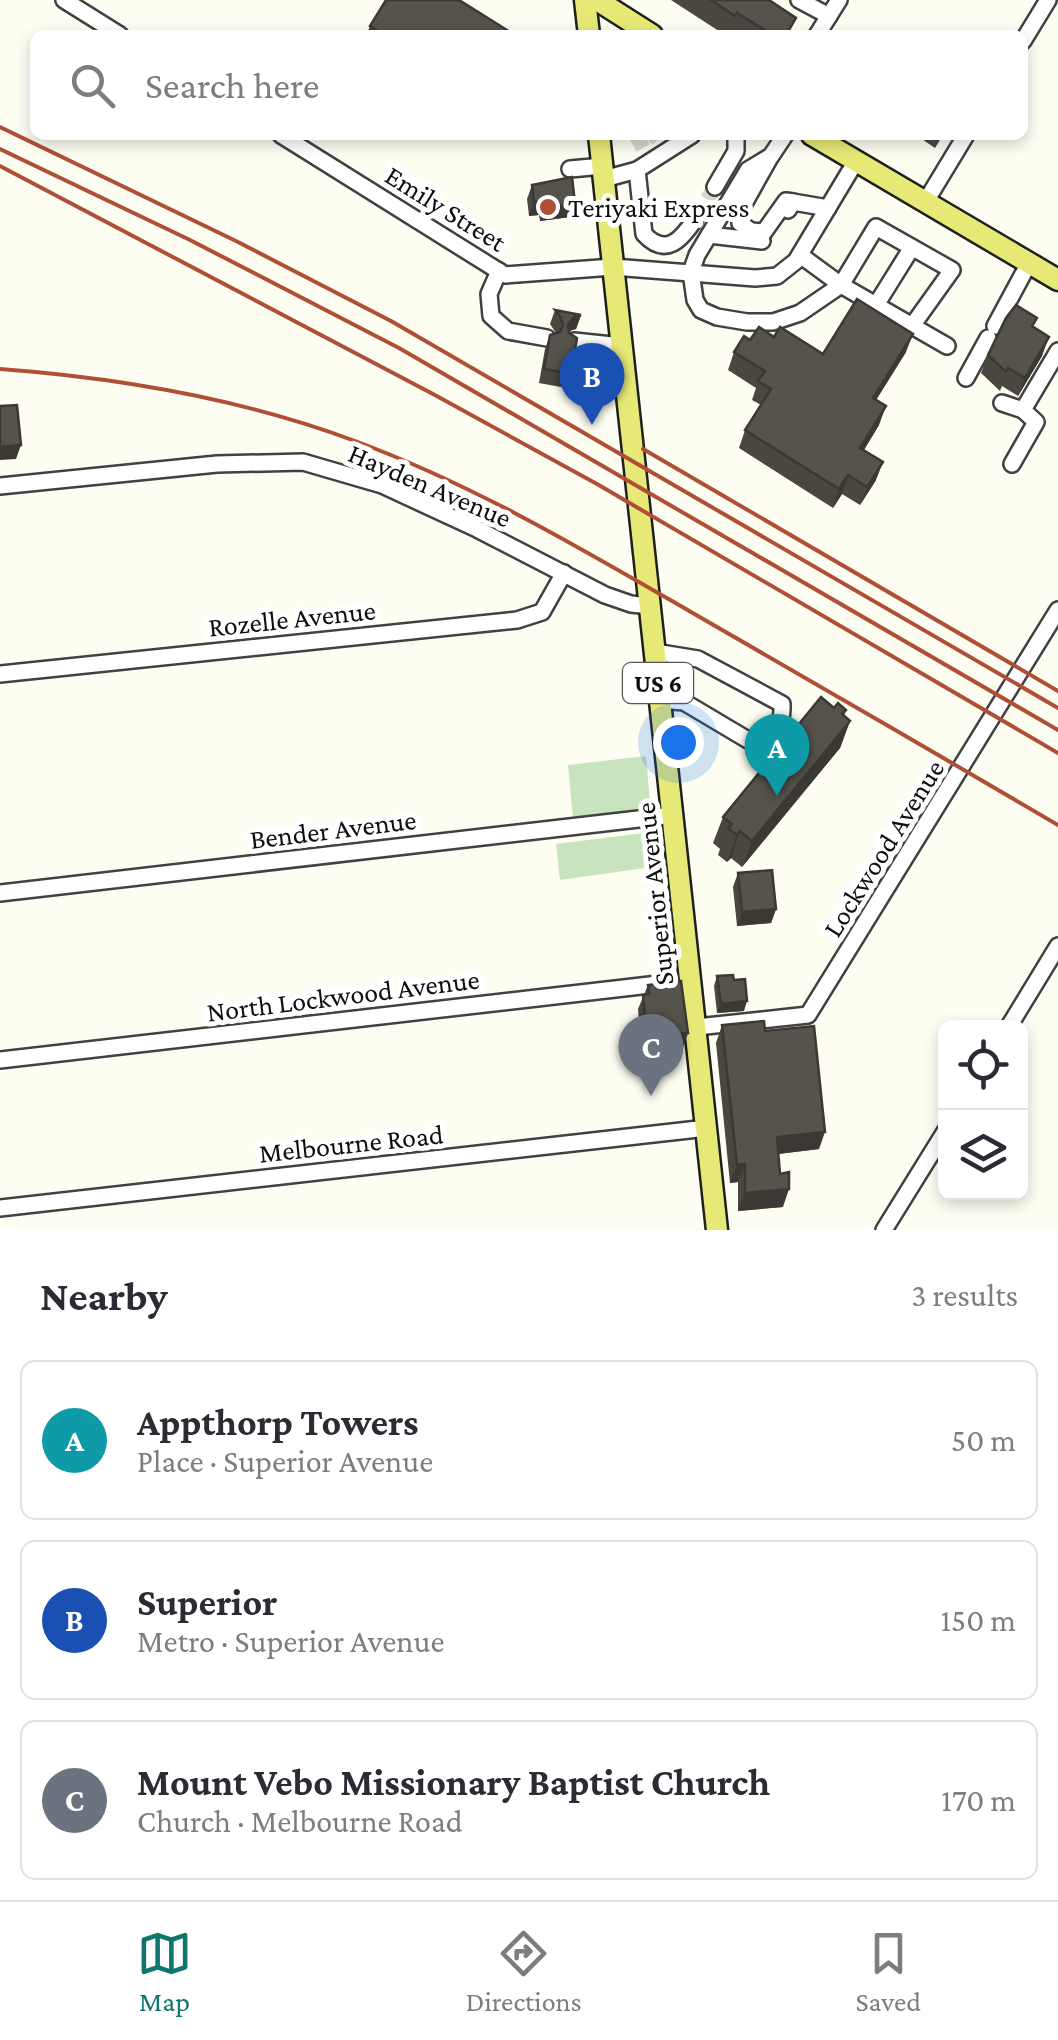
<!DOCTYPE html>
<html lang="en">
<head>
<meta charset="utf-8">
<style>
	:root { --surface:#fff; --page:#f7f7f7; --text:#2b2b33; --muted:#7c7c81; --line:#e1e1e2; --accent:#0f766e }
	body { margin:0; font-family:"Crimson Pro",serif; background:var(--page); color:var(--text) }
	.controls { position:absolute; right:30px; bottom:30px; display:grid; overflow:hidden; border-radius:15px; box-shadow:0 5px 15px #0003 }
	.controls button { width:90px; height:90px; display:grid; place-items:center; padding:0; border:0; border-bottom:2px solid var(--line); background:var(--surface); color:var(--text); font:50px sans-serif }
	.you { position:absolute; left:678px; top:742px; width:35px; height:35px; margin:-25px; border:8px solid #fff; border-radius:50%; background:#1a73e8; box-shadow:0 0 0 15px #1a73e833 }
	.badge { display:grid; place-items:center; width:65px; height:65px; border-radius:50%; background:var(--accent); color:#fff; font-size:32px; font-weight:700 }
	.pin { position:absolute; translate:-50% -82px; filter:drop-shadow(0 2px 5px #0008) }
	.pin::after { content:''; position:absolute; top:52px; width:35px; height:30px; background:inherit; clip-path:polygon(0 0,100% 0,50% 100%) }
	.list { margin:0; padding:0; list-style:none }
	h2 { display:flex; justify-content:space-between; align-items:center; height:130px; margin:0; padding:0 40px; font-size:42px }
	h2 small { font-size:32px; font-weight:400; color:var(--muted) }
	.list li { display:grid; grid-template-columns:65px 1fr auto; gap:30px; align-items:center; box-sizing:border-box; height:160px; margin:0 20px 20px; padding:0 20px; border:2px solid var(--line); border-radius:15px }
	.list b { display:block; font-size:38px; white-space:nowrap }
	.list p { margin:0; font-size:32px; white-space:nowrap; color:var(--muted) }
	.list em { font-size:32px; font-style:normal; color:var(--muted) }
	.icon { flex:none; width:55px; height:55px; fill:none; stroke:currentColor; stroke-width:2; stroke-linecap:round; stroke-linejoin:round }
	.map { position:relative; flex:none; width:1058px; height:1230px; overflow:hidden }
	.search { position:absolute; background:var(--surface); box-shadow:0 5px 15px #0003; left:30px; right:30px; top:30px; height:110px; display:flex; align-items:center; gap:25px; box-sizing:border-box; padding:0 35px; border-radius:15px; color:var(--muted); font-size:38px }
	.sheet { height:670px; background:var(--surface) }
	nav { display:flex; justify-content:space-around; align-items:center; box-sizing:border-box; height:140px; border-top:2px solid var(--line); background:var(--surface); font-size:28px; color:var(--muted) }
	nav a { display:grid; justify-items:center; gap:5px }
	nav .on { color:var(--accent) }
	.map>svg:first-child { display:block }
</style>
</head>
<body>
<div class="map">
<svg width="1058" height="1230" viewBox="0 0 1058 1230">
	<rect width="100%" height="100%" fill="#fdfdf2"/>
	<g fill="#c8e4be">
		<path d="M646,756l4,46 -6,9 -71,8 -5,-54z"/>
		<path d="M644,833l10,4 5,29 -99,14 -4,-36z"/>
	</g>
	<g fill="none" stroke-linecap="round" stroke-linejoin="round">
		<g stroke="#d9d9d0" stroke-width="15" stroke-dasharray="15 8" stroke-linecap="butt">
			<path d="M636,135l8,15"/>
			<path d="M654,135l4,5"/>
			<path d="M695,219l20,-32"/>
		</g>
		<g stroke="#414141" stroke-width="20">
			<g id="minor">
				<path d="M64,0l56,35"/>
				<path d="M799,0l30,16"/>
				<path d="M817,35l22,-35"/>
				<path d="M1023,41l25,-41"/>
				<path d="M281,135l224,140 108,-8 142,11 22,-2 19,-15 60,-100"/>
				<path d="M785,135l-14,21 -23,14 -51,85 -6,17 4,28 6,10 16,7 30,5h26l27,-9 41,-28 35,-58 76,43 -40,56"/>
				<path d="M769,159l-28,50 -1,14 11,8 13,1 22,-31 7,1"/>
				<path d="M570,169l33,-3"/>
				<path d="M637,170l7,64c22,24 38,5 51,-15"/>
				<path d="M604,179l33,-9 55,-35"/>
				<path d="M715,187l21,-36v-16"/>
				<path d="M926,201l40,-66"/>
				<path d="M788,210l5,-8 35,6"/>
				<path d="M709,235l53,6"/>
				<path d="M800,255l41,30 106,61"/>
				<path d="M499,271l-10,23 2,22 17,15 39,7"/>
				<path d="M876,305l35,-56"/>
				<path d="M995,326l34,-63"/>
				<path d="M574,341l48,5"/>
				<path d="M966,378l22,-40"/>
				<path d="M1002,403l21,7 35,-59"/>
				<path d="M1012,464l24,-42 -13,-12"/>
				<path d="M0,486l217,-22 86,-2 79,23 95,44 128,66 26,9 19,2"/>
				<path d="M655,652l43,7 84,45c1,21 -7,31 -24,42l-74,-44 -24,-2"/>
				<path d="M0,674l517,-54 25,-8 22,-39"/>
				<path d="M0,893l673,-78"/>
				<path d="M697,1027l111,-12 250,-405"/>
				<path d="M1008,1028l50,-82"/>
				<path d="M0,1060l667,-77"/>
				<path d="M0,1208l707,-80"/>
				<path d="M884,1230l62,-100"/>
			</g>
		</g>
		<g stroke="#1f1f1f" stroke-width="25">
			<g id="major">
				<path d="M585,0l4,35"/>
				<path d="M597,0l55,35"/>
				<path d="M599,135l118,1095"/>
				<path d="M812,135l246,145"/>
			</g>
		</g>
		<use href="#minor" stroke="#fff" stroke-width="15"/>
		<use href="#major" stroke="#e7e976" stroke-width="20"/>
		<g stroke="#af5036" stroke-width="4">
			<path d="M0,127l236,114 155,80 667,387"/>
			<path d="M0,149l190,91 209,108 659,382"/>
			<path d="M0,166l433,228 164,90 461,269"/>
			<path d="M0,369c121,9 240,29 355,72 119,44 227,108 336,171 123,71 245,141 367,213"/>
			<path d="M643,449l415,242"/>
		</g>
	</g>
	<g fill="#4a4741">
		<path d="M671,0h98l21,35h-65z"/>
		<path d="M370,26l145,9h-140l-7,-4z"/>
		<path d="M916,135h27l-8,13z"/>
		<path d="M532,185l38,32 -30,4 -1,-6 -10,1 -2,-17z"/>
		<path d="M555,310l26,5 -5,14 -7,2 2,43 -5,14 -27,-5 6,-34 5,-14 6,-2 -6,-9z"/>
		<path d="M1033,327l9,29 -24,40 -16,-10 -2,5 -19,-18 7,-18z"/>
		<path d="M774,337l49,17 83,-2 -30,48 3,25 -15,25 12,30 -16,25 -18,-11 -9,14 -94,-60 6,-18 16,-25 -9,-5 4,-12 -28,-18 6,-18 16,-12z"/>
		<path d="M834,708l12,2 -2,6 6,5 -10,27 -98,119 -11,-9 -4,4 -9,-7 2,-6 -7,-6 10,-26z"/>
		<path d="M738,873l38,36 -5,14 -34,3 -4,-39z"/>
		<path d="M717,976l27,35 -27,2 -3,-27z"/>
		<path d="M648,985l40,48 -5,14 -35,3 -1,-5 -6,1 -3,-37z"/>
		<path d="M722,1025l43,6 54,118 -41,5 5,53 -45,4v-29l-8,1 -14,-140z"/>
	</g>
	<g fill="#3c3935">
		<path d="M544,201l-5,14 -10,1 5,-14z"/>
		<path d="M575,203l-5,14 -30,4 5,-14z"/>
		<path d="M581,315l-5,14 -7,2 -1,-6 6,-8z"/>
		<path d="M913,334l-7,18 -40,64 7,-18z"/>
		<path d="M1049,337l-7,19 -24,40 7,-18z"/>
		<path d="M886,406l-7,19 -25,41 6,-18z"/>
		<path d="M21,445l-5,14 -16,1v-13z"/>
		<path d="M883,462l-7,18 -16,25 7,-18z"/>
		<path d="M848,475l-6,19 -9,14 6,-19z"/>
		<path d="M850,721l-10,27 -98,119 10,-26z"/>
		<path d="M740,831l-9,27 -4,4 10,-27z"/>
		<path d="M776,909l-5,14 -34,3 5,-14z"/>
		<path d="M747,1001l-3,10 -27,2 4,-9z"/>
		<path d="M652,1031l-5,14 -6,1 5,-14z"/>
		<path d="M688,1033l-5,14 -35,3 5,-14z"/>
		<path d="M825,1132l-6,17 -49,6 7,-18z"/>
		<path d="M745,1164l-7,18 -8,1 7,-18z"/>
		<path d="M789,1189l-6,18 -45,4 7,-18z"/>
	</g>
	<g fill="#56524c" stroke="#3c3935" stroke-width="2.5">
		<path d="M386,0h73l56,35h-131l-14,-9z"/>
		<path d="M711,0h58l27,18 -10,17h-13l-36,-22 -2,3z"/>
		<path d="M572,177l3,26 -30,4 -1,-6 -10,1 -2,-17z"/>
		<path d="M857,299l56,35 -40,64 13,8 -26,42 23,14 -16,25 -19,-12 -9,14 -94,-59 26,-41 -13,-8 7,-10 -31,-19 10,-16 6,4 9,-13 15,10 6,-10 43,27z"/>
		<path d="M1016,305l21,13 -5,8 17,11 -24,41 -17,-10 -2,4 -18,-17 18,-37z"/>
		<path d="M555,310l26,5 -7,2 -6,8 1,8 8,5 -6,36 -27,-5 6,-34 10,-3 3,-7 -3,-9z"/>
		<path d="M17,405l4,40 -21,2v-41z"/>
		<path d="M821,697l13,11 4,-5 8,7 -4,4 8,7 -98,120 -12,-10 -3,4 -9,-7 4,-4 -9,-7z"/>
		<path d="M772,870l4,39 -34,3 -4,-39z"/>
		<path d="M733,975l1,5 11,-1 2,22 -26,3 -4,-28z"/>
		<path d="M681,981l7,52 -35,3 -1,-5 -6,1 -3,-37 6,-1 -1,-9z"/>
		<path d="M764,1021l1,10 49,-5 11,106 -48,5 3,37 9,-2v17l-44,4v-29l-8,1 -15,-140z"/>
	</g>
	<circle fill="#af5036" stroke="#fff" stroke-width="4" cx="548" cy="207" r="10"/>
	<g text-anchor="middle" stroke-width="10" stroke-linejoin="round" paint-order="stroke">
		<rect fill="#fff" stroke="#565656" stroke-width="2.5" x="623" y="663" width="70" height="40" rx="8"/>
		<g font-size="25" font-weight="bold" fill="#0e0e0e">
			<text x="658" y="692">US 6</text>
		</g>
		<g font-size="28" fill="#0e0e0e" stroke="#fff" text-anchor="start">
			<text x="568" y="217">Teriyaki Express</text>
		</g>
		<g font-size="28" fill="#0e0e0e" stroke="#fff">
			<text transform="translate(446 208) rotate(32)" y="10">Emily Street</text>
			<text transform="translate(430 485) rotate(23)" y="10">Hayden Avenue</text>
			<text transform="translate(292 618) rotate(-6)" y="10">Rozelle Avenue</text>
			<text transform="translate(333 829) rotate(-7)" y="10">Bender Avenue</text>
			<text transform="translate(883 848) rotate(-58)" y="10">Lockwood Avenue</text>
			<text transform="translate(654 894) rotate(-96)" y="10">Superior Avenue</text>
			<text transform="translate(343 995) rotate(-7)" y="10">North Lockwood Avenue</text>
			<text transform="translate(351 1143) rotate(-6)" y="10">Melbourne Road</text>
		</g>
	</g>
</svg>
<div class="controls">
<button><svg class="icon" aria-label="locate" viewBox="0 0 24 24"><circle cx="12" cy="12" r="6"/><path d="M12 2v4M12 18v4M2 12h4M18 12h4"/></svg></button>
<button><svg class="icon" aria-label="layers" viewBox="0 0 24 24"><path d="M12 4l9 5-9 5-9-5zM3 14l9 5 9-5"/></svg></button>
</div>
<div class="you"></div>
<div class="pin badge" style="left:777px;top:796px;background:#0f9aa8">A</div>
<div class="pin badge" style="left:592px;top:425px;background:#1a4fb4">B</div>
<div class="pin badge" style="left:651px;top:1096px;background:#6b7280">C</div>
<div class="search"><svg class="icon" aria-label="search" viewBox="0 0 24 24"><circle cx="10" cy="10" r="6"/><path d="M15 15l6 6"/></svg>Search here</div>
</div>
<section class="sheet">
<h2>Nearby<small>3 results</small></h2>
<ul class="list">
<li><span class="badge" style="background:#0f9aa8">A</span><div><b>Appthorp Towers</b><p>Place · Superior Avenue</p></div><em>50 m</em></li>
<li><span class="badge" style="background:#1a4fb4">B</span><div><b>Superior</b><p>Metro · Superior Avenue</p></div><em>150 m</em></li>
<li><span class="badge" style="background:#6b7280">C</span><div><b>Mount Vebo Missionary Baptist Church</b><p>Church · Melbourne Road</p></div><em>170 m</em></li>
</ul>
</section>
<nav>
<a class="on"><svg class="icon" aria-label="map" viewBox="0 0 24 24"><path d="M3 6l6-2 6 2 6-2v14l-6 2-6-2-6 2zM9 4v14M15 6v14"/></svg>Map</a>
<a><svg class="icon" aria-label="directions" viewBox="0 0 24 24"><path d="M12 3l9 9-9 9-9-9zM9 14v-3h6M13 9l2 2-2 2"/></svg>Directions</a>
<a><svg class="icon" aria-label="saved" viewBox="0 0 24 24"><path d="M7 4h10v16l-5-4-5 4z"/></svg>Saved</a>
</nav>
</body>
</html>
